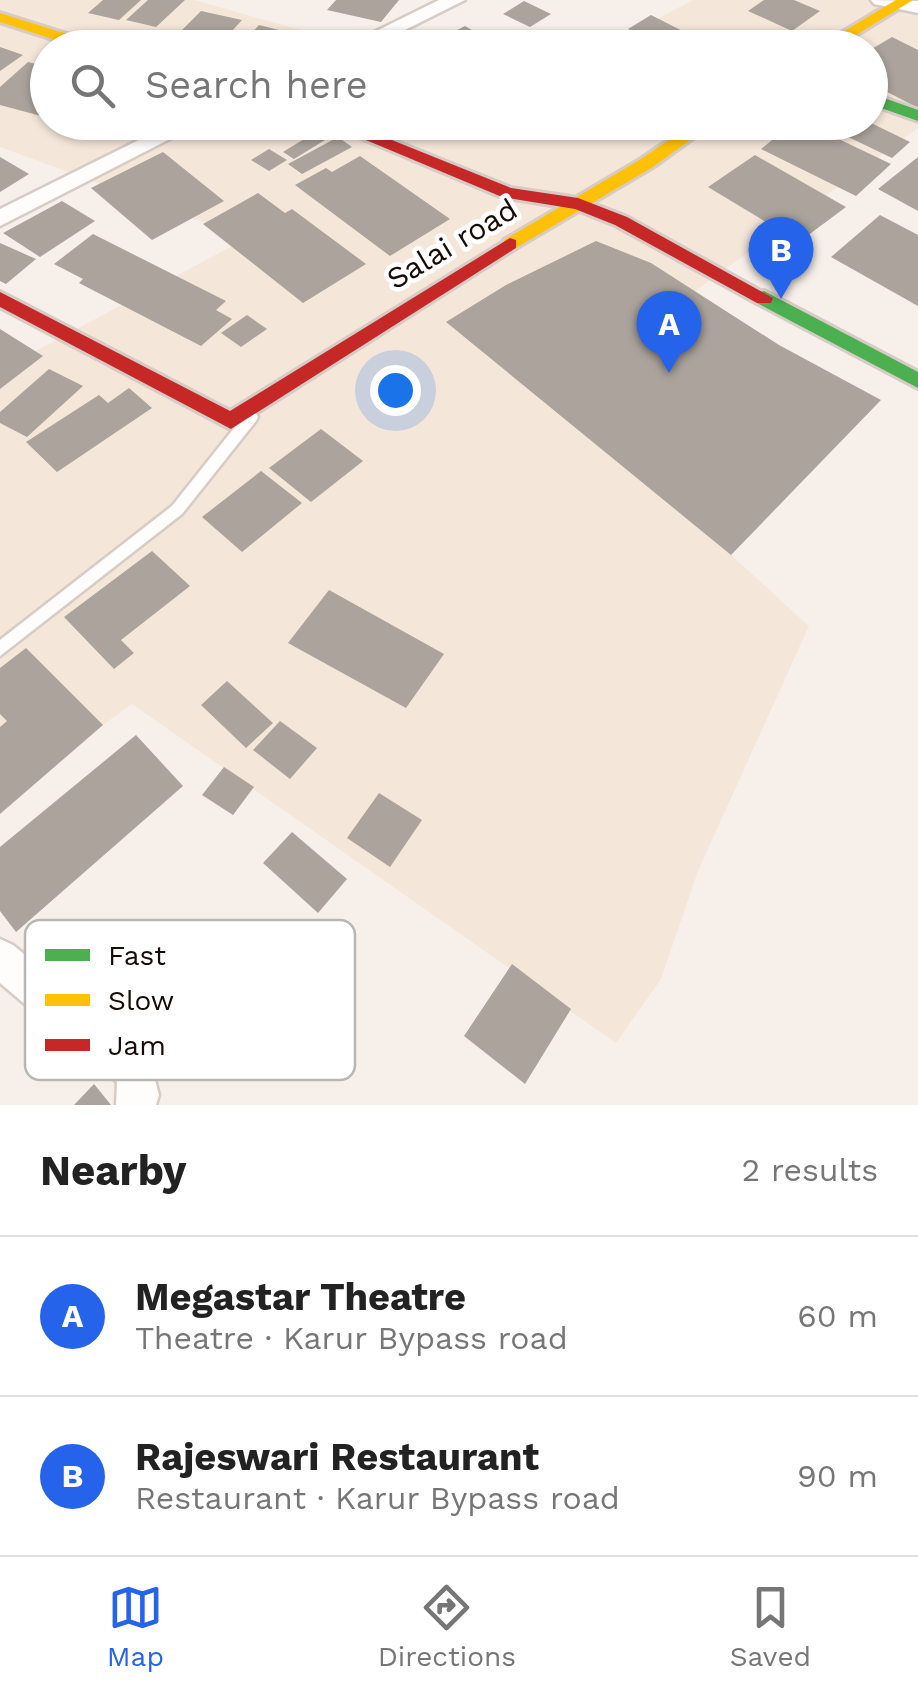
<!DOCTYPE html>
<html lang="en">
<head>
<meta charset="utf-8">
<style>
	:root { --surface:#fff; --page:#f6f6f6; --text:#222; --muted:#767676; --line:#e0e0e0; --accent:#2563eb }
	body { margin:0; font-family:"Work Sans",sans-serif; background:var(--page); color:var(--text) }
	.you { position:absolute; left:395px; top:390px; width:35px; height:35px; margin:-25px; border:8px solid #fff; border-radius:50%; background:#1a73e8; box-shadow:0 0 0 15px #1a73e833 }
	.badge { display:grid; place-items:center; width:65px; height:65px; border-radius:50%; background:var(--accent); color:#fff; font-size:32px; font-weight:700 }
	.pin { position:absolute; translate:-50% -82px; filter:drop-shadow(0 2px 5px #0008) }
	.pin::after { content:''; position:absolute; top:52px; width:35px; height:30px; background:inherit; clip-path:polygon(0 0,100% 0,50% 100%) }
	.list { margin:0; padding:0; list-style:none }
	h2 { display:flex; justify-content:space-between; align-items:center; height:130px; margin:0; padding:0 40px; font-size:42px }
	h2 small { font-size:32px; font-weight:400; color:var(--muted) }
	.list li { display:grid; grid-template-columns:65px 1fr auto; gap:30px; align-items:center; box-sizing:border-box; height:160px; padding:0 40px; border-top:2px solid var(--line) }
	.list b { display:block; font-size:38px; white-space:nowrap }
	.list p { margin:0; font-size:32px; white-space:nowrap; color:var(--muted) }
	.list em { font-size:32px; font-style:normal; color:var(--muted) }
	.icon { flex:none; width:55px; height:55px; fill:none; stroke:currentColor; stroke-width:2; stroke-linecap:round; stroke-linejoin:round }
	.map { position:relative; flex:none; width:918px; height:1105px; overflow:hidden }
	.search { position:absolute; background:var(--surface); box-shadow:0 2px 8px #0004; left:30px; right:30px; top:30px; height:110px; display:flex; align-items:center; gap:25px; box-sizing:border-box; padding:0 35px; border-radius:55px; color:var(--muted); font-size:38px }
	.sheet { height:450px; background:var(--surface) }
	nav { display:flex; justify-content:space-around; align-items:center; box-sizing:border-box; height:140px; border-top:2px solid var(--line); background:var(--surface); font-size:28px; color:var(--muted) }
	nav a { display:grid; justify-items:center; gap:5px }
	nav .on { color:var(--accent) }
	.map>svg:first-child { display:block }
</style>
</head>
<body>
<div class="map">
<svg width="918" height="1105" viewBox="0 0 918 1105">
	<rect width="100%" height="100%" fill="#f7f0ea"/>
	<path fill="#f5e6da" d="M0,0h195l165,47 -312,1v74h822v-74l-266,-1 89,-47h225v128l-374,274 187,153 78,71 -111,245 -37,108 -45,64 -484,-339 -132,96v-430l247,-132 -247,-91z"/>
	<g fill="#aba39c">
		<path d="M103,0h38l-22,20 -31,-7z"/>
		<path d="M148,0h37l-29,27 -30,-7z"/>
		<path d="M336,0h63l-18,22 -54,-12z"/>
		<path d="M764,0h30l26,11 -28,20 -44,-20z"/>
		<path d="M524,1l27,13 -21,13 -27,-13z"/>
		<path d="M201,11l41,9 -22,24 -42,-10z"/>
		<path d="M651,15l57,29 -6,4h-39l-35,-19z"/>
		<path d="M259,25l36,9 -12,14h-45z"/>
		<path d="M465,26l37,22h-66l-6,-4z"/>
		<path d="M892,37l26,13v58l-48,-25v-33z"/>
		<path d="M0,47l23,8 -23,16z"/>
		<path d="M28,62l20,5v42l-7,7 -41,-11v-18z"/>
		<path d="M541,122h57l-27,18z"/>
		<path d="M794,122h9l88,42 -35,32 -95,-47z"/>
		<path d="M817,122h52l41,20 -18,16z"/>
		<path d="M314,133l11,7 -31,19 -11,-7z"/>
		<path d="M338,137l14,10 -50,27 -14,-10z"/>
		<path d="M269,149l18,11 -18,11 -18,-11z"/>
		<path d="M163,152l61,49 -72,39 -61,-52z"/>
		<path d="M755,155l91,52 -47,35 -91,-55z"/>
		<path d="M360,156l90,63 -60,37 -95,-71 31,-17 6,4z"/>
		<path d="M0,157l29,17 -29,18z"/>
		<path d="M918,157v54l-40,-22z"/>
		<path d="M258,193l27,20 7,-4 74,55 -63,39 -100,-79z"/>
		<path d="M62,201l33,20 -55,36 -37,-24z"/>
		<path d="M880,215l38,20v71l-87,-49z"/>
		<path d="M93,234l133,67 -10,9 16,9 -31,27 -122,-63 4,-4 -29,-15z"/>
		<path d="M596,241l55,22 128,82 102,55 -150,155 -285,-233 60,-37z"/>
		<path d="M0,243l36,16 -30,25 -6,-3z"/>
		<path d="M247,315l20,14 -26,18 -20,-14z"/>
		<path d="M0,329l43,27 -43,33z"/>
		<path d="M49,369l34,17 -56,51 -27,-14v-11z"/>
		<path d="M129,388l23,20 -95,64 -31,-30 73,-47 9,8z"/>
		<path d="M321,429l42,32 -52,41 -42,-34z"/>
		<path d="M261,471l41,32 -60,49 -40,-35z"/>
		<path d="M152,551l38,35 -69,54 13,13 -20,16 -50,-52z"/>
		<path d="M329,590l115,64 -38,54 -118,-65z"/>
		<path d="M26,648l77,77 -103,89v-87l7,-6 -7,-7v-46z"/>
		<path d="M227,681l46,42 -27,25 -45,-43z"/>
		<path d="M280,721l37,27 -27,31 -37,-29z"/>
		<path d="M136,735l47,51 -167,146 -16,-21v-64z"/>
		<path d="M224,767l30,20 -21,28 -31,-20z"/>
		<path d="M379,793l43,27 -32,47 -43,-29z"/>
		<path d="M292,832l55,47 -29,34 -55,-50z"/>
		<path d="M512,964l59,45 -46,75 -61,-48z"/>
		<path d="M94,1084l17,21h-37z"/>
	</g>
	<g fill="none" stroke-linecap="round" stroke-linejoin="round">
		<g stroke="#d6ccc5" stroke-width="5">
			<path id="lane" d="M251,412l5,1 2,4 -2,4 -74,93 -182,142v-16l172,-134 74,-93z"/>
		</g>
		<g stroke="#d6ccc5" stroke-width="5">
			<g id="street">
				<path d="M439,0h26l-96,48h-27z"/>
				<path d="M871,0l47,1v12l-44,-9z"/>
				<path d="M175,122h28l-203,104v-17z"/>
				<path d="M0,939l13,6 136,112 10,38 -3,10h-40l1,-23 -117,-99z"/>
			</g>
		</g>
		<g stroke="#d6ccc5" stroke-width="6">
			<g id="fast">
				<path d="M870,93l48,17v11l-48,-17z"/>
				<path d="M764,291l154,81v16l-161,-85v-10z"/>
			</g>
		</g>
		<g stroke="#d6ccc5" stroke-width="6">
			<g id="slow">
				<path d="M896,0h17l-78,48h-19z"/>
				<path d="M0,13l102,32 2,3h-24l-80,-26z"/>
				<path d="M695,122h20l-62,45 -137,81h-12v-8l137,-81z"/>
			</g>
		</g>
		<g stroke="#d6ccc5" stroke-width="6">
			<g id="jam">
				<path d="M323,122h24l164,66 67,10 49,19 146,81 -2,5h-14l-142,-78 -40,-16 -73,-12z"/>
				<path d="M510,238l6,2v8l-285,181 -231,-122v-15l230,119z"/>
			</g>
		</g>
		<use href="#lane" fill="#fefdfc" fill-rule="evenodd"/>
		<use href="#street" fill="#fefdfc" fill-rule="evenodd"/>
		<use href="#fast" fill="#4caf50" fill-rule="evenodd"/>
		<use href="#slow" fill="#ffc107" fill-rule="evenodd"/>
		<use href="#jam" fill="#c62828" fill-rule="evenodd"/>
	</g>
	<g text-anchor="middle" stroke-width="9" stroke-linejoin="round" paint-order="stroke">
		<g font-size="30" fill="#170c05" stroke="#fff">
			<text transform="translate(452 244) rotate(-31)" y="10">Salai road</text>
		</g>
	</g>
	<rect x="25" y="920" width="330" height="160" rx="15" fill="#fff" stroke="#b9b6b4" stroke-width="2.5"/>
	<rect x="45" y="949" width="45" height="12" fill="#4caf50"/>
	<rect x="45" y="994" width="45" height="12" fill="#ffc107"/>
	<rect x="45" y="1039" width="45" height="12" fill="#c62828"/>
	<g font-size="28" fill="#170c05">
		<text x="108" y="965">Fast</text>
		<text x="108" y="1010">Slow</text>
		<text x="108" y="1055">Jam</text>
	</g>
</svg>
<div class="you"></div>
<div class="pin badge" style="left:669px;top:373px">A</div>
<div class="pin badge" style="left:781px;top:299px">B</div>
<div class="search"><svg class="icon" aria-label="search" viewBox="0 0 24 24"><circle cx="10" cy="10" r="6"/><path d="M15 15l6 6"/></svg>Search here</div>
</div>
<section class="sheet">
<h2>Nearby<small>2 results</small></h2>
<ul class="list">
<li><span class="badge">A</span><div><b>Megastar Theatre</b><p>Theatre · Karur Bypass road</p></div><em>60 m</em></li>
<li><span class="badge">B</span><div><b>Rajeswari Restaurant</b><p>Restaurant · Karur Bypass road</p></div><em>90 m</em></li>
</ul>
</section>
<nav>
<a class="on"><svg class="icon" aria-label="map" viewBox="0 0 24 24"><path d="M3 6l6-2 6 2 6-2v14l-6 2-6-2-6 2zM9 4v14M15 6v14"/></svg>Map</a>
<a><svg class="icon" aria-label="directions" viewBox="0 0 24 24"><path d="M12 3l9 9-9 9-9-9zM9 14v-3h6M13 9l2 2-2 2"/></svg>Directions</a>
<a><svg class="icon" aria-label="saved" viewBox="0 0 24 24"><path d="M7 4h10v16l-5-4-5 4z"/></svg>Saved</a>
</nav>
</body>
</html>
